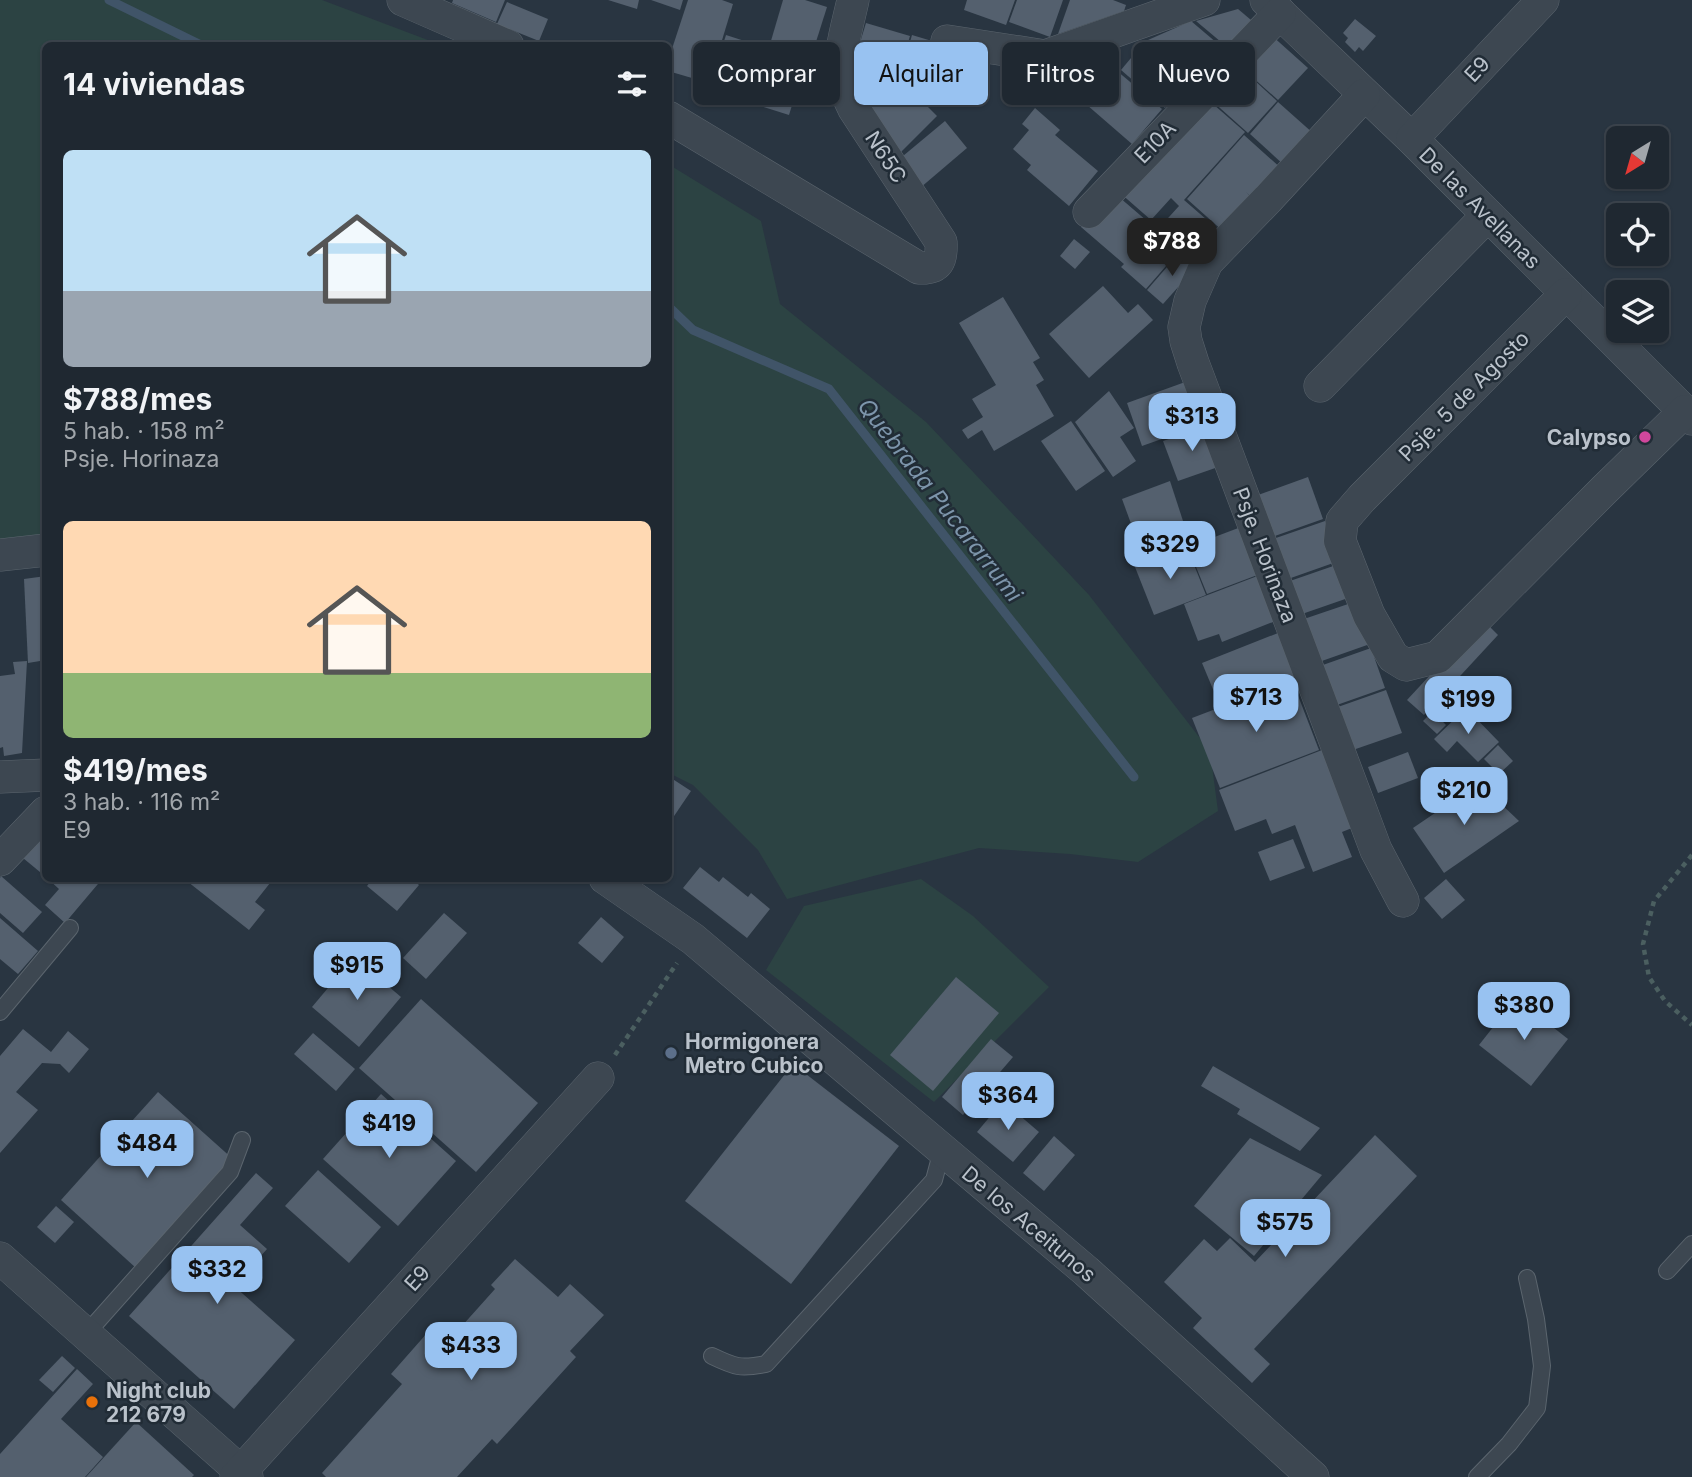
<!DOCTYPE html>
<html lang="es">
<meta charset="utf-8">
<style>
:root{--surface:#1f2831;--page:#273039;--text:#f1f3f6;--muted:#a1a6ab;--line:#3c444d;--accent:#98c2f1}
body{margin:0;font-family:Inter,sans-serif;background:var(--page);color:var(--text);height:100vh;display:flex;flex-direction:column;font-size:26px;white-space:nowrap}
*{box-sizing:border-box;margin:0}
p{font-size:23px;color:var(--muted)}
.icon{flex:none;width:38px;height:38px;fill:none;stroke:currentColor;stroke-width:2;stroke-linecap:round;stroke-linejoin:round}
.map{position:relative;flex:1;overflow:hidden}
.panel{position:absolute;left:42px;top:42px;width:630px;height:840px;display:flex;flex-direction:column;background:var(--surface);border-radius:10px;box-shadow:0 2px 5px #0004,0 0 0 2px var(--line)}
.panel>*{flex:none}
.hud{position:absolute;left:693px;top:42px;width:665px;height:63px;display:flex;gap:14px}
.needle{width:46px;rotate:217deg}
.tools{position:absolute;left:1606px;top:126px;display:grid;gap:14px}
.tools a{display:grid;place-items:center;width:63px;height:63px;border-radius:10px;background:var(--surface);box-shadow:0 2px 5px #0004,0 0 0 2px var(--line);font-size:35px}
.price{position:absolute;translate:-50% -60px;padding:0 16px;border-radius:14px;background:var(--accent);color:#111;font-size:23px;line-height:46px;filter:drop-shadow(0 2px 4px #0008)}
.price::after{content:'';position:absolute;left:50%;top:42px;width:21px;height:16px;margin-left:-10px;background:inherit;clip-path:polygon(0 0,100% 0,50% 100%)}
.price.on{background:#222;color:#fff}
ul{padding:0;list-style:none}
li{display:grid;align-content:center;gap:14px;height:371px;padding:0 21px}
li span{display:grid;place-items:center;height:217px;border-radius:10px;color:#555}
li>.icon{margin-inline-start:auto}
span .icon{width:126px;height:126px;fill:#fffc;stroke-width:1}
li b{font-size:30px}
h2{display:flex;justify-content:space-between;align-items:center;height:84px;padding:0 21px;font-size:30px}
.tag{padding:0 24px;border-radius:10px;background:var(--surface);box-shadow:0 2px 5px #0004,0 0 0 2px var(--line);font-size:24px;line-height:63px}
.tag.on{background:var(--accent);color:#111}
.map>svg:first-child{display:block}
</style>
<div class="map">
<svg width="1692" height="1477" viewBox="0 0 1692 1477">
<rect width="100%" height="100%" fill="#293541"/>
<g fill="#2c4343">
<path d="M0,0h322l119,45 -395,1 -1,511 -45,2z"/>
<path d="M668,164l93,57 19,83 146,118 163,173 121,156 8,60 -80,51 -68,-8 -91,-6 -192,51 -29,-49 -65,-65 -24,-12z"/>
<path d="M921,879l52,37 76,71 -115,115 -168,-132 38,-64z"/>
</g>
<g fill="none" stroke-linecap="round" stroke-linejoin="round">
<g stroke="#405468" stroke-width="9">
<path d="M109,0l94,46"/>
<path d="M668,306l25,24 136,59 305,388"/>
</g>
</g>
<g fill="#54606e">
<path d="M453,0h52l-9,22 -44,-19z"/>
<path d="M608,0h31l-2,9z"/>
<path d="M651,0h32l-3,10z"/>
<path d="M688,0h34l11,4 -24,79 -41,-12v-10z"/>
<path d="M783,0h22l22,7 -18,57 -41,-13z"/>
<path d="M967,0h48l-9,25 -42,-15z"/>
<path d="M1017,0h46l-13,37 -41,-15z"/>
<path d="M1070,0h43l13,5 -2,6 -66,23z"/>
<path d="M507,2l41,17 -9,22 -42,-17z"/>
<path d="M1238,9l13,11 -24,27 -31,-26z"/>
<path d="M1355,19l21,17 -13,15 -4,-4 -4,5 -10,-10 3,-4 -5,-5z"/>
<path d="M1191,21l33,28 -27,32 -49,-41z"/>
<path d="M866,23l44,13 -15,50 -44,-14z"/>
<path d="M1270,34l38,34 -30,32 -37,-33z"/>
<path d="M726,35l40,13 -17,56 -41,-13z"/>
<path d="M912,35l40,12 -16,52 -39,-12z"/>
<path d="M1146,40l45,39 -26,29 -44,-38z"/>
<path d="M767,52l38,12 -16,51 -38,-12z"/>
<path d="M1240,67l37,34 -29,32 -37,-33z"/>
<path d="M1012,69l22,2 -2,27 -23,-3z"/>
<path d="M1116,70l46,39 -30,35 -45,-39z"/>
<path d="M853,74l64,22 20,20 -39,39z"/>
<path d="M1205,97l40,35 -61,68 38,33 -26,29 -37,-34 20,-22 -8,-8 -20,22 -32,-28z"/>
<path d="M1278,102l36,32 -29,32 -35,-32z"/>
<path d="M1035,108l25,22 -5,5 43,36 -29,35 -42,-36 4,-5 -18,-16 16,-19 -7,-6z"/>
<path d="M945,121l22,27 -47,40 -23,-27z"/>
<path d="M1244,135l39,35 -28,31 -9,-9 8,9 -29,32 -38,-34z"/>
<path d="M1112,191l42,36 -1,1 26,23 -33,38 -25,-22 3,-3 -43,-37z"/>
<path d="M1074,239l16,13 -15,17 -15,-13z"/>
<path d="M1180,252l17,14 -34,38 -16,-14z"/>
<path d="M1103,286l25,27 10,-9 15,16 -64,58 -40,-44z"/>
<path d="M1003,297l37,61 -7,4 11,18 -8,5 18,31 -60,35 -12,-21 -14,9 -6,-9 21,-13 -11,-18 24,-14 -37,-62z"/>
<path d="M1188,381l16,43 -62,22 -15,-43z"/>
<path d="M1109,391l25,37 -14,9 16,24 -23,16 -38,-55z"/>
<path d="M1071,421l34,50 -29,20 -35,-50z"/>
<path d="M1207,426l14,40 -43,15 -15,-40z"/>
<path d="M1308,477l15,42 -51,18 -14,-42z"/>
<path d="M1170,481l14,43 -47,16 -15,-41z"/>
<path d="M1325,521l14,40 -51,18 -15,-40z"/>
<path d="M1241,527l19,47 -53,20 -19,-47z"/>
<path d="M1187,547l19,48 -52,20 -19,-48z"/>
<path d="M1339,564l12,33 -49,17 -12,-33z"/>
<path d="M1260,575l18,45 -56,22 -3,-8 -21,7 -14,-37z"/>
<path d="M46,576v84l-18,3 -4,-84z"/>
<path d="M1354,602l16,42 -51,18 -15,-43z"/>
<path d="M1482,619l16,16 -74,80 -17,-15z"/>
<path d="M1278,633l17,44 -75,29 -18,-43z"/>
<path d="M1371,648l14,40 -51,18 -14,-40z"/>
<path d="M27,661l-5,92 -18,3 -1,-9 -3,1v-72l15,-2 -2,-12z"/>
<path d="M1292,680l27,70 -99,38 -28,-70z"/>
<path d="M1386,690l16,43 -52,18 -15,-43z"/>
<path d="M1466,708l33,34 -21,20 -21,-21 -10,11 -13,-13z"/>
<path d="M1433,711l13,14 -9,9 -14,-13z"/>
<path d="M1498,745l15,16 -14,13 -15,-15z"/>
<path d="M1322,750l30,78 -10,4 10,25 -39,15 -18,-47 -23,9 -6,-15 -31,12 -16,-41z"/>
<path d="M1408,752l10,26 -40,15 -10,-26z"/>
<path d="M668,776l23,15 -23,34z"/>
<path d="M1479,783l40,38 -75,52 -31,-45z"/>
<path d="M46,832v45l-23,-19z"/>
<path d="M1293,839l12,29 -35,13 -12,-29z"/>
<path d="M700,867l19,15 4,-5 25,20 3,-4 19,16 -23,29 -64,-50z"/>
<path d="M1,876l41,36 -19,21 -23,-20v-35z"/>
<path d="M47,878h56l-38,45 -20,-18 14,-16z"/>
<path d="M183,878h91l-19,24 10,8 -16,20z"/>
<path d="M373,878h38l8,7 -22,26 -30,-25z"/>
<path d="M1446,879l19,21 -23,19 -18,-21z"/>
<path d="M444,913l23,20 -41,46 -23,-21z"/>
<path d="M601,917l23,20 -22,26 -24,-20z"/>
<path d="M0,918l38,33 -20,23 -18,-15z"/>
<path d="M354,957l47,40 -42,50 -47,-40z"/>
<path d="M956,977l43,36 -66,78 -43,-36z"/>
<path d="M1516,998l52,41 -37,47 -52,-41z"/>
<path d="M421,999l117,104 -62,69 -117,-104z"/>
<path d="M23,1029l28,23 17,-21 21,18 -20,24 -9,-9 -18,-1 -26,29 22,18 -38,43v-97z"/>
<path d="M313,1033l42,36 -19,22 -42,-37z"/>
<path d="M991,1039l22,18 -50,58 -21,-18z"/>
<path d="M793,1064l106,82 -108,138 -106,-83z"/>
<path d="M1213,1066l107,62 -20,23 -63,-37 3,-5 -39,-23z"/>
<path d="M158,1092l76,68 -98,108 -75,-68z"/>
<path d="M381,1094l75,67 -58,65 -75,-67z"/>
<path d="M1003,1101l36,31 -26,30 -36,-30z"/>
<path d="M1375,1135l42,41 -163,173 16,15 -18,19 -59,-55 9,-10 -38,-36 40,-43 13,12 13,-13 25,24z"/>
<path d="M1054,1136l21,19 -31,36 -21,-18z"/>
<path d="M1250,1138l72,37 -68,81 -60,-50z"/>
<path d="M318,1170l63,57 -32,36 -64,-57z"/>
<path d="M256,1173l17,15 -33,37 27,24 -33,37 61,54 -61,69 -105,-93z"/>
<path d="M56,1206l18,16 -19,21 -18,-16z"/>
<path d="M515,1259l43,38 12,-13 34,31 -34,36 6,6 -79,87 -5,-5 -35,38h-131l-4,-4 80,-89 -11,-10 37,-42 16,14 51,-57 -4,-4z"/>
<path d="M62,1356l13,12 -22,24 -14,-12z"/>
<path d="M77,1369l16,15 -32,35 42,38 -18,20h-85v-23z"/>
<path d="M136,1422l58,53 -2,2h-106z"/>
</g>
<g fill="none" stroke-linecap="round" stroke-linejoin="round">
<defs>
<g id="lane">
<path d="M0,1012l70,-84"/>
<path d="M1667,1271l25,-27"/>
<path d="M86,1334l144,-162 12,-32"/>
<path d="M712,1356c23,11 28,13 54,8l168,-184 8,-30"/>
<path d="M1477,1477l32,-33 28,-36 5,-42 -6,-47 -9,-41"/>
</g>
<g id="street">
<path d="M403,0l105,46"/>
<path d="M1266,0l146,139 280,280"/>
<path d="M947,41l98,15 159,-56"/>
<path d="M1364,95l-96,104 -61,63 -17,39 -6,26 2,14 7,22 183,487 27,51"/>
<path d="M668,117l251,151c20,1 23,-8 22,-26l-87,-133c-5,-10 -10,-20 -12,-31 -4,-25 6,-54 11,-78"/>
<path d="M1412,139l131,-139"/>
<path d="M1089,212l191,-199"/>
<path d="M1566,294l-204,204 -20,23 -2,20 29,74 24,42 13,8 32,-8 166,-167 81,-79"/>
<path d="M1320,386l168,-171"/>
<path d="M0,555l46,-5"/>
<path d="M0,777l46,-2"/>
<path d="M0,860l46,-48"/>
<path d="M605,878l88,61 393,332 227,206"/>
<path d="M0,1258l247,219"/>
<path d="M236,1477l362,-399"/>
</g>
</defs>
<use href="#lane" stroke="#5b656e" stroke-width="18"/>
<use href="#street" stroke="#5b656e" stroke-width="33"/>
<g stroke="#4b5f60" stroke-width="4.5" stroke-dasharray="5 5" stroke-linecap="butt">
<path d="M1692,855l-38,46 -11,43 6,33 16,24 27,24"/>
<path d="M615,1055l62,-92"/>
</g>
<use href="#lane" stroke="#3d4751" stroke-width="16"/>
<use href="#street" stroke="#3d4751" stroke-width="32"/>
</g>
<circle fill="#d1479c" stroke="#212c36" stroke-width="2.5" cx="1645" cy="437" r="7"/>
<circle fill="#5c6f8a" stroke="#212c36" stroke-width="2.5" cx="671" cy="1053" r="7"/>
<circle fill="#e8710a" stroke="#212c36" stroke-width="2.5" cx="92" cy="1402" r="7"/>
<g text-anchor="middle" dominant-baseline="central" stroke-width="5" stroke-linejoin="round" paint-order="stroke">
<g font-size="21" fill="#bac2cb" stroke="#212c36">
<text transform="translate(1477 69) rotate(-47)">E9</text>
<text transform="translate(1155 142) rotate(-46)">E10A</text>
<text transform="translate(886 157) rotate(57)">N65C</text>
<text transform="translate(1480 208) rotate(45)">De las Avellanas</text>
<text transform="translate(1464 396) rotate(-45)">Psje. 5 de Agosto</text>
<text transform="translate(1265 555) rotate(69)">Psje. Horinaza</text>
<text transform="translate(1029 1224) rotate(40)">De los Aceitunos</text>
<text transform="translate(417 1278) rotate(-48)">E9</text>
</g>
<g font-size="21" font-weight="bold" fill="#bac2cb" stroke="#212c36" text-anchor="start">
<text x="1631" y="437" text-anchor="end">Calypso</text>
<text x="685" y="1041">Hormigonera<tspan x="685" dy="24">Metro Cubico</tspan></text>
<text x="106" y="1390">Night club<tspan x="106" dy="24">212 679</tspan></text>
</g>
<g font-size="23" font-style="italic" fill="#7d95ab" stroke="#212c36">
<text transform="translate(940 500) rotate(52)">Quebrada Pucararrumi</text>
</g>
</g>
</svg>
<div class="tools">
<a><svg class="needle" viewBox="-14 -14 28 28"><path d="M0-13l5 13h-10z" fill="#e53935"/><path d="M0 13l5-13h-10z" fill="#a1a6ab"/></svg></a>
<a><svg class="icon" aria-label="locate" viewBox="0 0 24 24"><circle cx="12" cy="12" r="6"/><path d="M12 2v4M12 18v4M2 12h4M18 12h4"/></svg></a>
<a><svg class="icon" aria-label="layers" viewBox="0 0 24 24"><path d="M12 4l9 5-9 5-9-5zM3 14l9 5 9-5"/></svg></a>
</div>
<b class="price on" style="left:1172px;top:278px">$788</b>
<b class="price" style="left:1192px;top:453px">$313</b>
<b class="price" style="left:1170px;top:581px">$329</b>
<b class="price" style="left:1256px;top:734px">$713</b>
<b class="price" style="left:1468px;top:736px">$199</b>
<b class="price" style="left:1464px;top:827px">$210</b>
<b class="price" style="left:357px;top:1002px">$915</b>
<b class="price" style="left:1524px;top:1042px">$380</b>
<b class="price" style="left:1008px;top:1132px">$364</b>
<b class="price" style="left:389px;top:1160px">$419</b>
<b class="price" style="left:147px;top:1180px">$484</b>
<b class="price" style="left:1285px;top:1259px">$575</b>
<b class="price" style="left:217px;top:1306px">$332</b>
<b class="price" style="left:471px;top:1382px">$433</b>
<div class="hud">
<a class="tag">Comprar</a>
<a class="tag on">Alquilar</a>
<a class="tag">Filtros</a>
<a class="tag">Nuevo</a>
</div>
<section class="panel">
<h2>14 viviendas<svg class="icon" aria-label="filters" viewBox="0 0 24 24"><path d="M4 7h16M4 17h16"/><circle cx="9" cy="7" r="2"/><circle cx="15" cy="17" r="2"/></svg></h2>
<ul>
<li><span style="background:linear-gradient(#bfe0f5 65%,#9aa5b1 0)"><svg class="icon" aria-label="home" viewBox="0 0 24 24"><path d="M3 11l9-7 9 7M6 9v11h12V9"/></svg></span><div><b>$788/mes</b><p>5 hab. · 158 m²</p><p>Psje. Horinaza</p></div></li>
<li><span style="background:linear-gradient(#ffd9b3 70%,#8fb573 0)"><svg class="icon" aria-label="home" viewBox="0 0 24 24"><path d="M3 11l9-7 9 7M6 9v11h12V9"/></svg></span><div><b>$419/mes</b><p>3 hab. · 116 m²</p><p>E9</p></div></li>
</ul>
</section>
</div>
